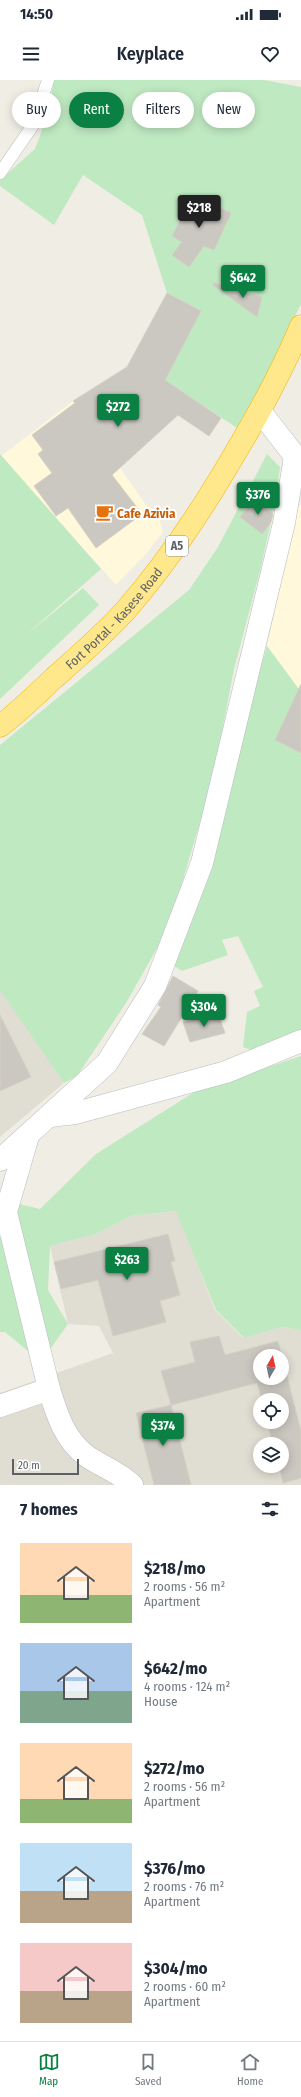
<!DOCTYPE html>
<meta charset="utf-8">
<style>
:root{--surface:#fff;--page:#f2f2f3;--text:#1f2937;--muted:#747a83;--line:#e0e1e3;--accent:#0b8043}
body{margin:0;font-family:"Fira Sans Condensed",sans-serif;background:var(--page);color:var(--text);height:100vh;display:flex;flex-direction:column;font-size:15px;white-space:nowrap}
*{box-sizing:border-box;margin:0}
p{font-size:13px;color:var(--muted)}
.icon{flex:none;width:22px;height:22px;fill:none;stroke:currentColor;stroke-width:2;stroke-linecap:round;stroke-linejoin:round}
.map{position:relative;height:1405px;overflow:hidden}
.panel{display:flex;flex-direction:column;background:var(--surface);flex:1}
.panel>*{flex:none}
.hud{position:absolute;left:12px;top:12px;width:277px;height:36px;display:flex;gap:8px}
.needle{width:26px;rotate:9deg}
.controls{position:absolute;left:253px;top:1269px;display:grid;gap:8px}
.controls a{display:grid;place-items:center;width:36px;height:36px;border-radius:50%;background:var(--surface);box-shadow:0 2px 10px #0003;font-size:20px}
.scale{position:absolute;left:12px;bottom:10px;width:67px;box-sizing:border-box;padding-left:4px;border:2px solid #5c6066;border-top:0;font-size:11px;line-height:14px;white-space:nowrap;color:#5c6066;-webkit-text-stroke:3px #fff;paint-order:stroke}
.price{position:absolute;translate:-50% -34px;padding:0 9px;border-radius:4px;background:var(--accent);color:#fff;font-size:13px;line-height:26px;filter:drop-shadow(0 1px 2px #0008)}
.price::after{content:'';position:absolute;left:50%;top:24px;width:12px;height:9px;margin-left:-6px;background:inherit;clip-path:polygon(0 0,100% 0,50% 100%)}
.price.active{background:#222;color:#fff}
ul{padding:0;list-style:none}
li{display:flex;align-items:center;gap:12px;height:100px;padding:0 20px}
li span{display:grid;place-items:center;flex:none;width:112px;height:80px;border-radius:0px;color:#555}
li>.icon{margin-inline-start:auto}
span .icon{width:48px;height:48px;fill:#fffc;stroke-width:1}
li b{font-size:17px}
h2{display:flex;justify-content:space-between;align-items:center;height:48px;padding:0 20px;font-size:17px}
.chip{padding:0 14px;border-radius:18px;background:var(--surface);box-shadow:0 2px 10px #0003;font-size:14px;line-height:36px}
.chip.active{background:var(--accent);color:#fff}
.status{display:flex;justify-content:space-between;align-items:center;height:28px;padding:0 20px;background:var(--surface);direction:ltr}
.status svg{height:11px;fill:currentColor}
header{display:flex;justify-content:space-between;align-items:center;height:52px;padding:0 20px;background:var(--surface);font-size:18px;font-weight:600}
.tabs{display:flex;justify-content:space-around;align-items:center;height:56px;border-top:1px solid var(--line);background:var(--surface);font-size:11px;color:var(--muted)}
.tabs a{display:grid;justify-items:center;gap:2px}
.tabs .active{color:var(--accent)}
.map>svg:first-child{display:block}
</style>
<div class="status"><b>14:50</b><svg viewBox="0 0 49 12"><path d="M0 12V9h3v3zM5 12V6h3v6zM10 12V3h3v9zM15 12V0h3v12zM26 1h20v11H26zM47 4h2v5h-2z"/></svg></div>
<header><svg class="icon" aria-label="menu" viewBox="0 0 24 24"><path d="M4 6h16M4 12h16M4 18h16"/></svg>Keyplace<svg class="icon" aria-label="heart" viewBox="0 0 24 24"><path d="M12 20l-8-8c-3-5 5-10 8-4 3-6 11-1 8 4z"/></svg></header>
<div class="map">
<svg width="301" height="1405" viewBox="0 0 301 1405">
<rect width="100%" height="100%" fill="#f0eee4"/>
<g fill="#fff8da">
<path d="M73,321l76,108 11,12 3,11 -16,21 -31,32 -115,-129z"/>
<path d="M299,425h2v187l-34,-46z"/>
</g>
<g fill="#e0ddd3" fill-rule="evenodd">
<path d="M0,908l64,95 -64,54z"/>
<path d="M177,1131l38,99 28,28 39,-11 19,3v155h-301v-92l113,-40 -14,-27 -31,-2 -18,-78 46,-12 35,-18zM260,1276h22v22h-22zM260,1320h22v22h-22zM260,1364h22v22h-22z"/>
</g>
<g fill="#bfe9c1">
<path d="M53,0h211l37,7v217l-61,126 -73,-49 -36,-16 36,-72 -25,-78 -59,-40 -29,50 -54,-39v-6l35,-31 16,-43z"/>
<path d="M0,374l101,115 -76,67 58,-48 16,17 -99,94z"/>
<path d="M267,374l13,13 -4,32 -16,72 -26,98 -21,109 -44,149 -43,76 -49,73 -13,7 -64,-93v-245l189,-155 29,-43z"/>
<path d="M267,566l34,46v340l-50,18 -8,-3 4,-35 13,-6 -6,-15 9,-4 -25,-51 -16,4 6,15 -46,16 -9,-6z"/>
<path d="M301,976v274l-19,-3 -38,11 -28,-28 -40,-99 -45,5 -35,18 -46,12 -2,44 20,34 -27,38 -36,-30h-5v-124l11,-6 29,7 56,-55 100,-63z"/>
</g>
<g fill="#cbc8c1" stroke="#d5d0c2" fill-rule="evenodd">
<path d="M193,115l38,18 -17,37 -10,-4 -15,21 -17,-12 10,-13 -10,-6z"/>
<path d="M214,203l48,14 -5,20 -44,-32z"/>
<path d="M167,213l34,18 -36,69 56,38 -12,18 -31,-21 -66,60 30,39 -46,34 -28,-40 -12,8 -22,-30 18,-13 -14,-19 5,-4 -11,-15 43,-32 -2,-2 54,-34z"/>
<path d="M255,419l18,15 -2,8 -9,12 -22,-17z"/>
<path d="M301,604v69l-26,-13z"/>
<path d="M173,896l25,15 -34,55 -22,-12 19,-27 -3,-2z"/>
<path d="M218,933l7,20 -35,9 -7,-20z"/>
<path d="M0,935l31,62 -31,14z"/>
<path d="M168,1154l7,27 -4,1 9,33 -20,6 6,21 -53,14 -15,-56 -37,9 -7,-27z"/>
<path d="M219,1256l6,19 53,-14 23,90v47l-18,5 -4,-17h3v-22h-9l-6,-22h15v-22h-20l-5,-17 -86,22 -10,-34 34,-9 -5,-20zM260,1276h22v22h-22z"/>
<path d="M171,1325l20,80h-37l-18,-72z"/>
</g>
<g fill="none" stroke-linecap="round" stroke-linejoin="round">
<defs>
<path id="lane" d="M0,93l33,-48 15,-45"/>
<g id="street">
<path d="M50,1036l26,-3 150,-41 75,-31"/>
<path d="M28,1056l-22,76 43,177"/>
<path d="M0,1080l107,-97 48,-77 47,-123 82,-340 11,-66"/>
<path d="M0,1326l49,-17c8,26 16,52 39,68 15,10 31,15 44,28"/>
</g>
<path id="secondary" d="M260,331l41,53"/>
<g id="highway">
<path id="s1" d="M0,646c19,-14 37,-32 54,-48 24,-21 49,-43 71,-67 43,-49 79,-104 112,-161 24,-40 46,-81 64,-124"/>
</g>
</defs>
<use href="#lane" stroke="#b9bcc1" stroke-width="13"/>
<use href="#street" stroke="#b9bcc1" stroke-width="23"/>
<use href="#secondary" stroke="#babdc3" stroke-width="23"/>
<use href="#highway" stroke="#f4b400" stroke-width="23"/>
<use href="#lane" stroke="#fff" stroke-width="12"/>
<use href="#street" stroke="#fff" stroke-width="22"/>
<use href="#secondary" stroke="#fff" stroke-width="22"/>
<use href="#highway" stroke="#ffe88c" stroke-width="22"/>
</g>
<defs>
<symbol id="cafe-bare" viewBox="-9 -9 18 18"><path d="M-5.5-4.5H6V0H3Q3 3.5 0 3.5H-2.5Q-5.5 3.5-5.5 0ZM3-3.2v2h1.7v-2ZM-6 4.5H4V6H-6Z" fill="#e8710a" stroke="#fff" stroke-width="2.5" paint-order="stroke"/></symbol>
</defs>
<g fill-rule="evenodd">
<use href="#cafe-bare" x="92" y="420" width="25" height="25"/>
</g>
<g text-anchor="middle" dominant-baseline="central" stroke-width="4" stroke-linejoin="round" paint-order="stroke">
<rect fill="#fff" stroke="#8d9094" stroke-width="1" x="166" y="456" width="22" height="20" rx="3"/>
<g font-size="12" font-weight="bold" fill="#5c6066">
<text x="177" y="466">A5</text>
</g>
<g font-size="13" font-weight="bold" fill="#c56008" stroke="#fff" text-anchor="start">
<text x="117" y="433">Cafe Azivia</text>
</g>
<g font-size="13" fill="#5c6066" stroke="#fff">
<text stroke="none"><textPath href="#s1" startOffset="157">Fort Portal - Kasese Road</textPath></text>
</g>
</g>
</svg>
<div class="controls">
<a><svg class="needle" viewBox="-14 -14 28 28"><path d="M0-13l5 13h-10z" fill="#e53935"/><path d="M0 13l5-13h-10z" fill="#747a83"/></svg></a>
<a><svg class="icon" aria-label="locate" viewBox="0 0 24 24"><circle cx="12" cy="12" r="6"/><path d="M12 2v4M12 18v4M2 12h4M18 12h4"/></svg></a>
<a><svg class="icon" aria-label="layers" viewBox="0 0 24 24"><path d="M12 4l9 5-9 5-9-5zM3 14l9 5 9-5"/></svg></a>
</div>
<div class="scale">20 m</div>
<b class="price active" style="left:199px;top:149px">$218</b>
<b class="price" style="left:243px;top:219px">$642</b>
<b class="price" style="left:118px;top:348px">$272</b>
<b class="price" style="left:258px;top:436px">$376</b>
<b class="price" style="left:204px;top:948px">$304</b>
<b class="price" style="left:127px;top:1201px">$263</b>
<b class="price" style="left:163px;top:1367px">$374</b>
<div class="hud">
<a class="chip">Buy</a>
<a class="chip active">Rent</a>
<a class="chip">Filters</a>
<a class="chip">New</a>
</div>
</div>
<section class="panel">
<h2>7 homes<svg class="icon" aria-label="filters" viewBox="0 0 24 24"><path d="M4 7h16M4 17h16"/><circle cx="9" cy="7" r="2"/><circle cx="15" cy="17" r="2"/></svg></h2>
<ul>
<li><span style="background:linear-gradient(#ffd9b3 65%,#8fb573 0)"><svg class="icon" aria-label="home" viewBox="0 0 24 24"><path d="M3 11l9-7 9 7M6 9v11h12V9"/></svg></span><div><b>$218/mo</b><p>2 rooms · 56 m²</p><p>Apartment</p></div></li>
<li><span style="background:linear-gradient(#a9c7e8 60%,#7fa58c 0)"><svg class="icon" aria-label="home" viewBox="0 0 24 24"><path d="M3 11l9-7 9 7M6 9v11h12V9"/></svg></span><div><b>$642/mo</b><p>4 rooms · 124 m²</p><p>House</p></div></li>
<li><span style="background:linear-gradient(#ffd9b3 70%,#8fb573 0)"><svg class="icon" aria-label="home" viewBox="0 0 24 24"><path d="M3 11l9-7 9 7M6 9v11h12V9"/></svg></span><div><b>$272/mo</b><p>2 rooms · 56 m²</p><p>Apartment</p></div></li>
<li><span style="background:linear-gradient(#bfe0f5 60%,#b9a48a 0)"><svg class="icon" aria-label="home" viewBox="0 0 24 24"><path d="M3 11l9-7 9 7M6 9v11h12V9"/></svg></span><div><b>$376/mo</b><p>2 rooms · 76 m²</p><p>Apartment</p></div></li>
<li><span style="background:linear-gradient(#f6c9c9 60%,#b9a48a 0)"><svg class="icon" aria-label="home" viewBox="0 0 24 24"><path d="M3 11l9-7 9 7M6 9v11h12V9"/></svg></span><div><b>$304/mo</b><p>2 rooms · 60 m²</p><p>Apartment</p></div></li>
</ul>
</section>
<nav class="tabs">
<a class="active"><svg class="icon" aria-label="map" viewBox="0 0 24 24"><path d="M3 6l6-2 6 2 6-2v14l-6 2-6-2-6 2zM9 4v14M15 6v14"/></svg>Map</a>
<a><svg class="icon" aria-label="saved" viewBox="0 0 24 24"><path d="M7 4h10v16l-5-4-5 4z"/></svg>Saved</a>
<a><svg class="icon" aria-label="home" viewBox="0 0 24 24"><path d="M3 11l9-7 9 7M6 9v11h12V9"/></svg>Home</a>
</nav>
